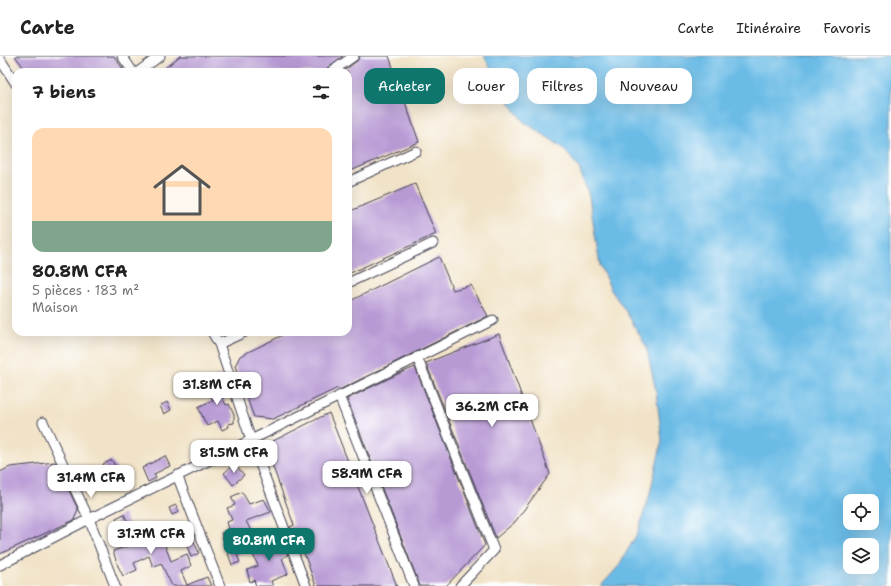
<!DOCTYPE html>
<html lang="fr">
<meta charset="utf-8">
<style>
:root{--surface:#fff;--page:#f2f2f2;--text:#222;--muted:#767676;--line:#e0e0e0;--accent:#0f766e}
body{margin:0;font-family:"Shantell Sans",sans-serif;background:var(--page);color:var(--text);height:100vh;display:flex;flex-direction:column;font-size:15px;white-space:nowrap}
*{box-sizing:border-box;margin:0}
p{font-size:13px;color:var(--muted)}
.icon{flex:none;width:22px;height:22px;fill:none;stroke:currentColor;stroke-width:2;stroke-linecap:round;stroke-linejoin:round}
.map{position:relative;flex:1;overflow:hidden}
.sheet{position:absolute;left:12px;top:12px;width:340px;height:268px;display:flex;flex-direction:column;background:var(--surface);border-radius:12px;box-shadow:0 4px 16px #0002}
.sheet>*{flex:none}
.banner{position:absolute;left:364px;top:12px;width:380px;height:36px;display:flex;gap:8px}
.buttons{position:absolute;left:843px;top:438px;display:grid;gap:8px}
.buttons a{display:grid;place-items:center;width:36px;height:36px;border-radius:8px;background:var(--surface);box-shadow:0 4px 16px #0002;font-size:20px}
.price{position:absolute;translate:-50% -34px;padding:0 9px;border-radius:8px;background:#fff;color:#222;font-size:13px;line-height:26px;filter:drop-shadow(0 1px 2px #0008)}
.price::after{content:'';position:absolute;left:50%;top:24px;width:12px;height:9px;margin-left:-6px;background:inherit;clip-path:polygon(0 0,100% 0,50% 100%)}
.price.on{background:var(--accent);color:#fff}
ul{padding:0;list-style:none}
li{display:grid;align-content:center;gap:8px;height:212px;padding:0 20px}
li+li{border-top:1px solid var(--line)}
li span{display:grid;place-items:center;height:124px;border-radius:12px;color:#555}
li>.icon{margin-inline-start:auto}
span .icon{width:72px;height:72px;fill:#fffc;stroke-width:1}
li b{font-size:17px}
h2{display:flex;justify-content:space-between;align-items:center;height:48px;padding:0 20px;font-size:17px}
.tag{padding:0 14px;border-radius:12px;background:var(--surface);box-shadow:0 4px 16px #0002;font-size:14px;line-height:36px}
.tag.on{background:var(--accent);color:#fff}
header{display:flex;align-items:center;gap:24px;box-sizing:border-box;height:56px;padding:0 20px;background:var(--surface);border-bottom:1px solid var(--line)}
header strong{font-size:19px}
nav{display:flex;gap:22px;margin-inline-start:auto;font-size:14px}
.map>svg:first-child{display:block}
</style>
<header>
<strong>Carte</strong>
<nav><a>Carte</a><a>Itinéraire</a><a>Favoris</a></nav>
</header>
<div class="map">
<svg width="891" height="530" viewBox="0 0 891 530">
<rect width="100%" height="100%" fill="#fff"/>
<filter id="ink" filterUnits="userSpaceOnUse"><feTurbulence type="fractalNoise" baseFrequency=".025" numOctaves="2"/><feDisplacementMap in="SourceGraphic" scale="8" xChannelSelector="R" yChannelSelector="G"/><feConvolveMatrix kernelMatrix="1 2 1 2 8 2 1 2 1" color-interpolation-filters="sRGB"/></filter>
<filter id="wash" filterUnits="userSpaceOnUse"><feTurbulence type="fractalNoise" baseFrequency=".012" numOctaves="4" result="noise"/><feDisplacementMap in="SourceGraphic" scale="16" xChannelSelector="R" yChannelSelector="G"/><feGaussianBlur stdDeviation="0.9" result="paint"/><feColorMatrix in="noise" values="0 0 0 0 0 0 0 0 0 0 0 0 0 0 0 0 0 1.4 0 .05"/><feComposite in="paint" operator="in"/></filter>
<g filter="url(#wash)">
<rect width="100%" height="100%" fill="#f1e3c7"/>
<path fill="#6bbbe6" stroke="#466e90" fill-rule="evenodd" d="M484,0h407v530h-290l17,-19 20,-35 12,-39 12,-52 -6,-50 -10,-45 -19,-33 -16,-23 -11,-24 -11,-70 -10,-28 -17,-21 -39,-26 -14,-19zM850,445h22v22h-22zM850,489h22v22h-22z"/>
<g id="blocks">
<g fill="#b799d4">
<path d="M15,0h99l11,16h-98z"/>
<path d="M180,0h163l-15,11 -3,5h-165z"/>
<path d="M360,0h29l30,86 -71,30v-100h-6l15,-11z"/>
<path d="M415,128l21,50 -88,40v-62z"/>
<path d="M439,201l14,33 18,-5 17,31 -149,74 -1,-2 -65,31 -19,-2 -19,-51 5,-10 49,-24h59v-30z"/>
<path d="M499,278l51,140 -35,48 -19,16 -70,-175z"/>
<path d="M415,311l70,178 -39,41h-26l-73,-187 51,-25z"/>
<path d="M219,319l4,8 -6,3 9,19 3,-1 5,11v8l-6,1 1,3 -7,3 -4,-9 -11,5 -9,-19 15,-7 -8,-18z"/>
<path d="M167,346l4,8 -7,4 -4,-8z"/>
<path d="M329,357l68,173h-81l-18,-49 -3,2 -5,-12 4,-2 -29,-80z"/>
<path d="M165,400l5,10 -16,8 2,4 -8,4 -6,-14z"/>
<path d="M112,404l5,10 -10,5 -4,-11z"/>
<path d="M55,406l23,47 -4,11 -74,34v-82l10,-5z"/>
<path d="M234,408l10,11 -11,10 -9,-12z"/>
<path d="M242,436l7,12 15,-5 7,13 -25,9 5,10 -7,4 6,15 -13,5 3,7 -8,3 -11,-32 8,-4 -2,-7 5,-2 -5,-12 8,-3 -4,-8z"/>
<path d="M176,449l3,7 -7,3 -3,-7z"/>
<path d="M124,458l8,17 12,-5 5,12 11,-5 11,28 16,-7 4,12 -10,5 6,14 20,-8 4,9h-39l-11,-23 -8,4 -4,-11 -15,7 3,7 -14,6 -5,-10 -5,-15 15,-5 -12,-28z"/>
<path d="M279,476l9,23 -6,3 6,16 -17,7 2,5h-17l-2,-6 -4,2 -3,-12 11,-4 -7,-16 23,-10 -2,-5z"/>
<path d="M192,481l7,16 -8,4 -6,-17z"/>
</g>
</g>
</g>
<g filter="url(#ink)">
<use href="#blocks" fill-opacity="0" stroke="#413f50" stroke-width="1"/>
<g fill="none" stroke-linecap="round" stroke-linejoin="round">
<defs>
<g id="street">
<path d="M122,0l11,16"/>
<path d="M0,3l16,25"/>
<path d="M138,16l22,-16"/>
<path d="M331,16l23,-16"/>
<path d="M348,126l68,-31"/>
<path d="M348,227l85,-40"/>
<path d="M212,276l7,12 32,96 55,146"/>
<path d="M219,288l26,-12"/>
<path d="M417,301l77,193 -34,36"/>
<path d="M339,340l75,190"/>
<path d="M43,366l46,97 26,67"/>
<path d="M177,419l43,111"/>
<path d="M0,509l89,-46 162,-79 242,-120"/>
</g>
</defs>
<use href="#street" stroke="#413f50" stroke-width="11"/>
<use href="#street" stroke="#fff" stroke-width="9"/>
</g>
</g>
</svg>
<div class="buttons">
<a><svg class="icon" aria-label="locate" viewBox="0 0 24 24"><circle cx="12" cy="12" r="6"/><path d="M12 2v4M12 18v4M2 12h4M18 12h4"/></svg></a>
<a><svg class="icon" aria-label="layers" viewBox="0 0 24 24"><path d="M12 4l9 5-9 5-9-5zM3 14l9 5 9-5"/></svg></a>
</div>
<b class="price" style="left:217px;top:350px">31.8M CFA</b>
<b class="price" style="left:492px;top:372px">36.2M CFA</b>
<b class="price" style="left:234px;top:418px">81.5M CFA</b>
<b class="price" style="left:367px;top:439px">58.9M CFA</b>
<b class="price" style="left:91px;top:443px">31.4M CFA</b>
<b class="price" style="left:151px;top:499px">31.7M CFA</b>
<b class="price on" style="left:269px;top:506px">80.8M CFA</b>
<div class="banner">
<a class="tag on">Acheter</a>
<a class="tag">Louer</a>
<a class="tag">Filtres</a>
<a class="tag">Nouveau</a>
</div>
<section class="sheet">
<h2>7 biens<svg class="icon" aria-label="filters" viewBox="0 0 24 24"><path d="M4 7h16M4 17h16"/><circle cx="9" cy="7" r="2"/><circle cx="15" cy="17" r="2"/></svg></h2>
<ul>
<li><span style="background:linear-gradient(#ffd9b3 75%,#7fa58c 0)"><svg class="icon" aria-label="home" viewBox="0 0 24 24"><path d="M3 11l9-7 9 7M6 9v11h12V9"/></svg></span><div><b>80.8M CFA</b><p>5 pièces · 183 m²</p><p>Maison</p></div></li>
</ul>
</section>
</div>
